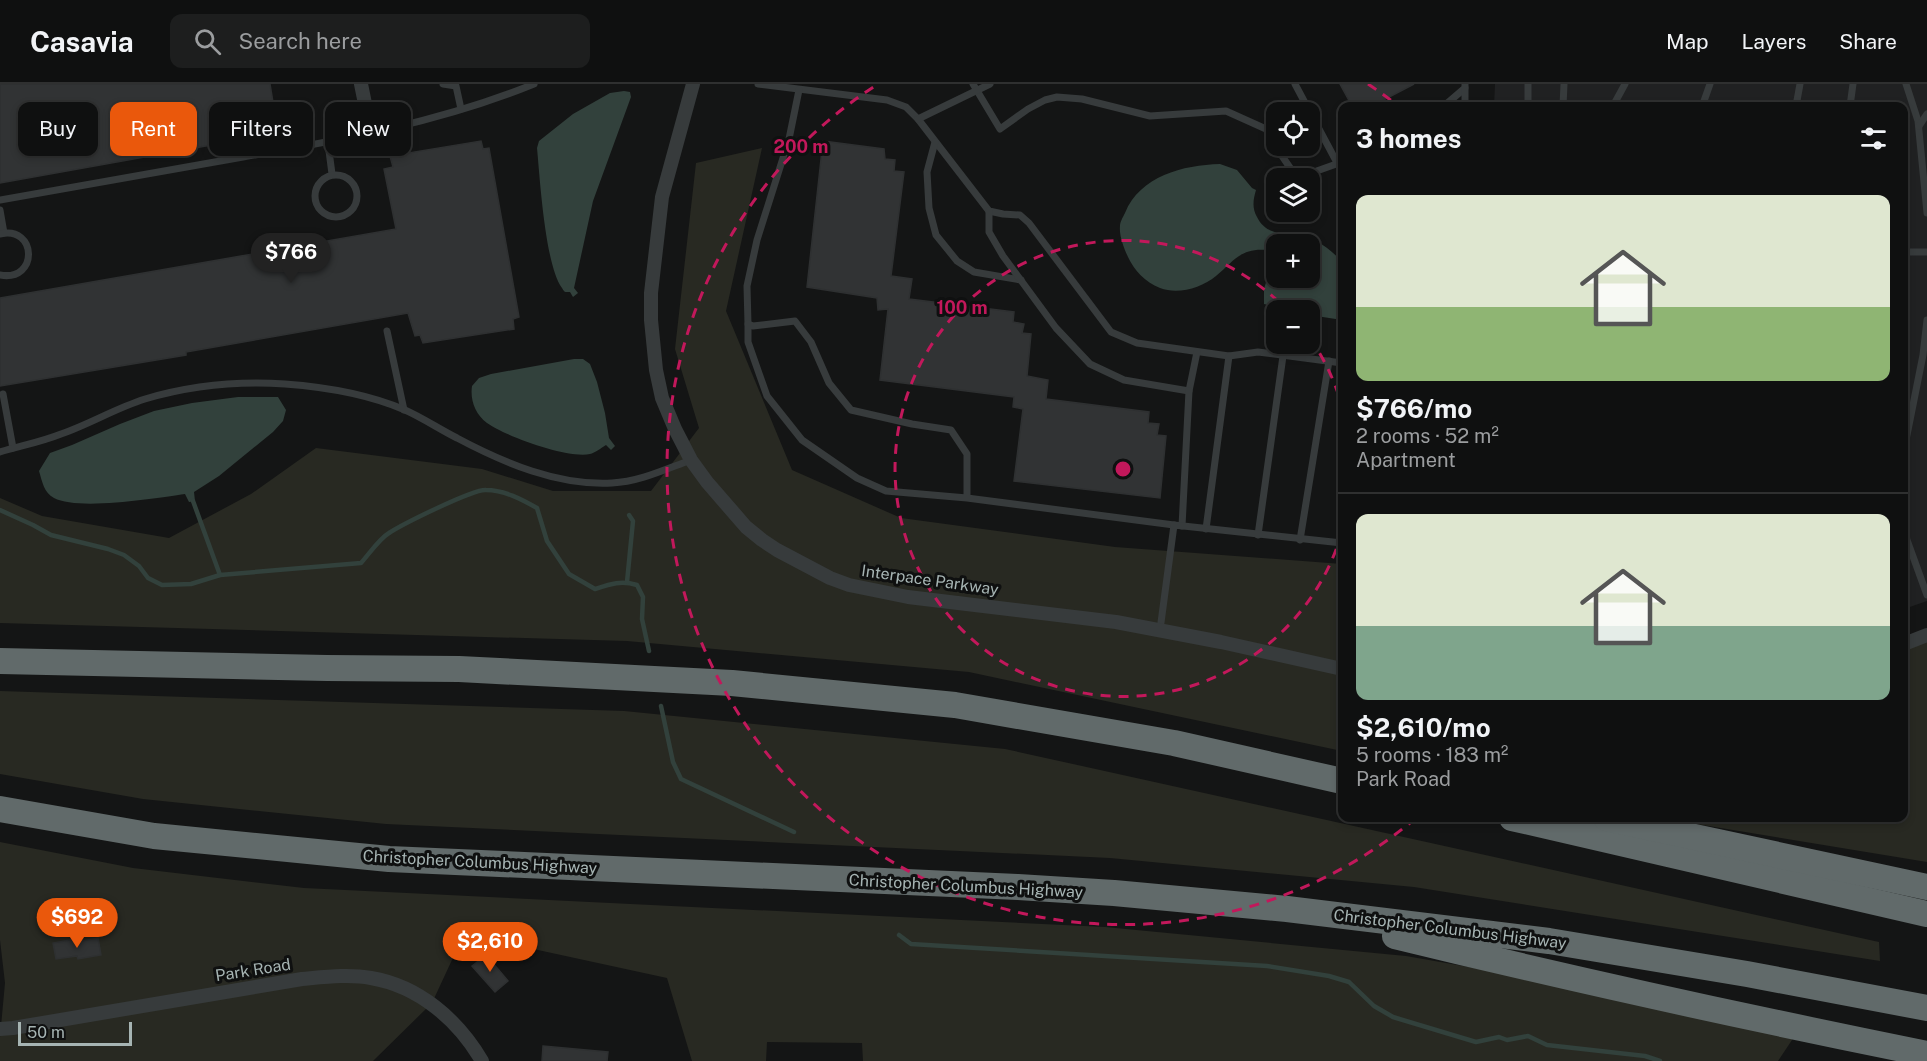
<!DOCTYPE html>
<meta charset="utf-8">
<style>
:root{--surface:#0f1010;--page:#1d1e1e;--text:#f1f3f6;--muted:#9b9d9f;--line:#2f3030;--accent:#ea580c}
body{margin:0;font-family:"Public Sans",sans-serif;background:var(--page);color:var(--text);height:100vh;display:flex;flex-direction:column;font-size:22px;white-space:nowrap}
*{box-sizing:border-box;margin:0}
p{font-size:20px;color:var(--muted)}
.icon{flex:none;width:33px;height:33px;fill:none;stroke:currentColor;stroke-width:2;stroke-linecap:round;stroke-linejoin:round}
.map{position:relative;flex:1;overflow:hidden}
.details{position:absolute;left:1338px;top:18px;width:570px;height:720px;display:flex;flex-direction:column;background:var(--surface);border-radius:12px;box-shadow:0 3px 9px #0003,0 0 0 2px var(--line)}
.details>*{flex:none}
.hud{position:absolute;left:18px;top:18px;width:570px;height:54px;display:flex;gap:12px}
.buttons{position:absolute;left:1266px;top:18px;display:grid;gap:12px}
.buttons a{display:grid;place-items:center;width:54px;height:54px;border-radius:12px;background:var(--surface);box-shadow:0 3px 9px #0003,0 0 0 2px var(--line);font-size:30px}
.scale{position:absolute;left:18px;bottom:15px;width:114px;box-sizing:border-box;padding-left:6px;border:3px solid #a6b4b3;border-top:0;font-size:16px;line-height:21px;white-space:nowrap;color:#a6b4b3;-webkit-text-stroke:4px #0f1010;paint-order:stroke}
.price{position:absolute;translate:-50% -51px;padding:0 14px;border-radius:21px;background:var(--accent);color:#fff;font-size:20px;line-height:39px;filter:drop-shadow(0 2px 3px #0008)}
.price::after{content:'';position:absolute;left:50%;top:36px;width:18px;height:14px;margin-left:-9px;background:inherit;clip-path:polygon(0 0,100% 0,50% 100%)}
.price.current{background:#222;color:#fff}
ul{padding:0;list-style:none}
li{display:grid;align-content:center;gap:12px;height:318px;padding:0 18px}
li+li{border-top:2px solid var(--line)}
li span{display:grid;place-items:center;height:186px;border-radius:12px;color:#555}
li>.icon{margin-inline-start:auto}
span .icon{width:108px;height:108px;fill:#fffc;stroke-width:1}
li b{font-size:26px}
h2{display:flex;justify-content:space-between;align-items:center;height:72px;padding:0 18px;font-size:26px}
.tag{padding:0 21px;border-radius:12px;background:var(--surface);box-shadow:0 3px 9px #0003,0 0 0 2px var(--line);font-size:21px;line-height:54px}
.tag.current{background:var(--accent);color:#fff}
header{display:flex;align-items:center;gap:36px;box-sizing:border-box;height:84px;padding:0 30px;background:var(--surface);border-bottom:2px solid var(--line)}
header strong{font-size:28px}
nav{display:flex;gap:33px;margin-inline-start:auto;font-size:21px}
.search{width:420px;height:54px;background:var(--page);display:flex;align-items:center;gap:15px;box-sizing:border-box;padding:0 21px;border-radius:12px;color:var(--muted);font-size:22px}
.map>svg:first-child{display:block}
</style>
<header>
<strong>Casavia</strong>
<div class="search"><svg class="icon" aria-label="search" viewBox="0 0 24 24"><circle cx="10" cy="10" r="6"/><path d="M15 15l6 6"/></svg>Search here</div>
<nav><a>Map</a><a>Layers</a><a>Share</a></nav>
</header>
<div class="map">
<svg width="1927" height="977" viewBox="0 0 1927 977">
<rect width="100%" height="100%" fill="#141515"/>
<path fill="#202122" d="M1495,0h432v517l-23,8v-503h-410z"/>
<g fill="#282922">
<path d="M762,64l-36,163 66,159 109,48 214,29 227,17v187l-373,-79 -342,-31 -627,-18v-125l42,18 127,22 82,-44 65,-46 166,21 71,22h98l48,-63 -24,-79 21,-186z"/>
<path d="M1904,536l6,23 17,-5v224l-267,-44h244z"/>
<path d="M0,607l624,20 381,38 874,193 1,19 -466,-74 -304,-29 -724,-34 -243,-25 -143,-25z"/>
<path d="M0,758l133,26 171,20 801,39 301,29 396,69 -24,36h-915l-1,-18 -95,-1 -1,19h-74l-25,-83 -203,-44 -32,69 -59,58h-373v-24l5,-54 -5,-43z"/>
</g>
<g fill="#32413c" fill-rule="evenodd">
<path d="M624,7l6,1 1,5 -38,104 -19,87 4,5 -5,4 -3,-5c-5,0 -5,1 -8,-4 -17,-23 -22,-109 -25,-140l2,-7 34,-27 37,-21z"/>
<path d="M1220,80l17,6 15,18 4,2c-3,10 -4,18 1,27 11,23 39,15 59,24 10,5 18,13 26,20v59l-32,-5v-5h-21l-25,-6v-15l9,-30 -7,-9c-26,-2 -33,12 -50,26 -15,12 -38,19 -56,12 -15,-6 -26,-18 -32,-31 -4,-9 -9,-21 -8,-31 0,-4 3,-9 5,-13 15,-37 58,-48 95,-49zM1310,160v34h-34v-34z"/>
<path d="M574,275h9l7,5 7,18 8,31 4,25 6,8 -4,4 -5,-5c-5,3 -11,8 -16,9 -22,5 -85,-18 -103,-31 -12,-9 -17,-23 -15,-37l7,-8 12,-4z"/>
<path d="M238,313h40l8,13 -3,11 -10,11 -54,44 -25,16 1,9 -6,1 -4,-8c-28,4 -107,17 -131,4 -10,-5 -12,-17 -15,-27l11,-18 22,-8 48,-21 34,-13 38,-8z"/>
</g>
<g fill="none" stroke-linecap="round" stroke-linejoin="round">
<g stroke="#32413c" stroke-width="4.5">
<path d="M193,417l27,74"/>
<path d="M0,426l33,15 18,10 57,14 16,6 15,11 9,12 14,7 29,-1 29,-9 141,-12c9,-10 18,-24 28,-30 14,-9 84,-44 97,-43 18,0 35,9 51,18l10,33 22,33 26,15c15,-5 26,-9 42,-4l6,12 -1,22 7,32"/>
<path d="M627,498l6,-61 -4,-6"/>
<path d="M661,622l12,56 8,17 113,53"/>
<path d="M899,851l12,9 356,22 62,10 20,6 25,24 19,11 83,25 23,-5 8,3 21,-4 19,9 98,11 15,5"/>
</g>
</g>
<g fill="#313334" stroke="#2e3031" stroke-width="1.5">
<path d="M0,0h270l8,49 -278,50z"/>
<path d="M1340,0h74l-42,22h-20z"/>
<path d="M481,57l2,8 6,-1 30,169 -6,2 1,10 -91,14 -3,-8 -5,1 -7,-23 -222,39v3l-186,31v-88l396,-69 -12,-60 9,-2 -3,-11z"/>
<path d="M823,57l61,8 1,10 10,1 -1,11 10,1 -13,104 21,3 -3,20 105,13 -1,10 11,2 -2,9 9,1 -4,42 21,4 -2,19 103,13 -1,11 11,1 -2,11 9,1 -6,62 -146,-17 9,-72 -10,-2 1,-10 -134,-17 8,-71 -10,1 -1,-12 -70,-11z"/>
<path d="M98,854l3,17 -23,4 -1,-3 -21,3 -3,-16 22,-4v3z"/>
<path d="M486,871l22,26 -13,11 -23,-26z"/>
<path d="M543,962l65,6 -1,9h-65z"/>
</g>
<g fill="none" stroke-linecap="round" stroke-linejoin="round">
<g stroke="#373b3c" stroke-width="7">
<path d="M443,0l13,2 5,23"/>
<path d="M758,0l129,16 19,7 12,12 71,92 14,3 17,1 9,8 82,109 26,11 92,13"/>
<path d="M973,0l27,45 28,-20 17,-9 12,-3 25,2 68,17 76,-5 40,18 14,24 17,25 45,-16"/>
<path d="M1295,0l47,88"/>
<path d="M1906,0l12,37 9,92"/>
<path d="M1444,22l21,-18v-4"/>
<path d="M1465,22v-18"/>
<path d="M1528,22v-22"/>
<path d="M1563,22l1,-22"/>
<path d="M1613,22l12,-22"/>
<path d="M1705,22l-1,-5 6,-17"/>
<path d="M1796,22l4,-22"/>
<path d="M1850,22l3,-22"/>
<path d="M918,35l72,-35"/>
<path d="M1919,42l8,-12"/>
<path d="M935,58l-8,30 2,36 7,27 21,26 17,11 47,8"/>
<path d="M328,59l4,31"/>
<circle cx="336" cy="112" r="21"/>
<path d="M0,116c81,-15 162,-29 243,-43 99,-17 198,-35 291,-73"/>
<path d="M0,126l4,23"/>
<path d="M989,127v21l14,24 53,72 34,36 34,16 65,11 8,-39"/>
<path d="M0,150c37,-9 39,48 0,41"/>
<path d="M1904,168h23"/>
<path d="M748,240l-1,-38 10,-46 32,-101 10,-49"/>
<path d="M387,247l17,79"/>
<path d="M3,310l10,54"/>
<path d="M1904,366l19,-95 4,-35"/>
<path d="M0,368c20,-6 41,-10 61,-18 29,-10 55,-26 84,-35 44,-13 94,-18 140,-15 40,3 83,10 120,26 18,8 34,19 52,28 47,25 101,48 155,45 27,-1 54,-14 79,-23"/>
<path d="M967,414l-81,-7 -29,-13 -55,-38 -35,-44 -19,-54v-18l5,2 42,-5 16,21 18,41 22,27 61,14 39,6 16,24v44l207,27"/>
<path d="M1904,439l3,17 20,55"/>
<path d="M1182,442l7,-135"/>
<path d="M1206,445l23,-173 29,-4 84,11"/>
<path d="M1258,451l25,-179"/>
<path d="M1300,456l29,-179"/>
<path d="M1160,546l14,-105 168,18"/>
</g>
<g stroke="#373b3c" stroke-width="14">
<path d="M361,0l10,49"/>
<path d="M693,0l-31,113 -11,96v27l5,50 6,28 13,31 16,31 16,22 39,45 16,13 15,10 53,28 19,7 59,12 208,25 105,20 121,27"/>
<path d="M1904,560l23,-9"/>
<path d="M0,945l13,-1 289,-49c23,-2 47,-5 69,-1 48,8 87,42 111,83"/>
</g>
<g stroke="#616a6a" stroke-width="26">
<path d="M0,577l327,7 132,1 273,14 223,22 219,38 168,38"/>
<path d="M0,725l154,27 235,23 629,28 96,6 173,16 262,32 198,33 180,34"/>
<path d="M1512,734l415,96"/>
<path d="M1606,734l321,69"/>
<path d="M1395,852c176,43 354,82 532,118"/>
</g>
</g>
<g fill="none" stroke="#c2185b" stroke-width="3" stroke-dasharray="10 8">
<path d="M1342 448A228 228 0 1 1 1286 225M1310 254A228 228 0 0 1 1342 322"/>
<path d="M1416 734A456 456 0 1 1 878 0M1368 0A456 456 0 0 1 1397 21"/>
</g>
<g text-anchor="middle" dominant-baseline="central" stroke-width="6" stroke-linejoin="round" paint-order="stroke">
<g font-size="16" fill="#a6b4b3" stroke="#0f1010">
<text transform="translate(930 496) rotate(8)">Interpace Parkway</text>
<text transform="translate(480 778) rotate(3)">Christopher Columbus Highway</text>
<text transform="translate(966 802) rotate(3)">Christopher Columbus Highway</text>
<text transform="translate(1450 845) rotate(7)">Christopher Columbus Highway</text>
<text transform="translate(253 886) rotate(-9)">Park Road</text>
</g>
</g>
<circle cx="1123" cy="385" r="9" fill="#c2185b" stroke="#0f1010" stroke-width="3"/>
<g font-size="18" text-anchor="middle" font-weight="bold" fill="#c2185b" stroke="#0f1010" stroke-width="6" stroke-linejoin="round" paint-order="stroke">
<text x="801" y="69">200 m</text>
<text x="962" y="230">100 m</text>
</g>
</svg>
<div class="buttons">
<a><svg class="icon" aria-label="locate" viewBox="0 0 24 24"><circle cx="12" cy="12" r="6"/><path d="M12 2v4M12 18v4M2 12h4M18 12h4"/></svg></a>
<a><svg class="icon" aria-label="layers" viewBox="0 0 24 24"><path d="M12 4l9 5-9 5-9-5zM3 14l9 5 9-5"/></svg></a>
<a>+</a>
<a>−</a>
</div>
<div class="scale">50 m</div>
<b class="price current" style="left:291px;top:200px">$766</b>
<b class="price" style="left:77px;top:865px">$692</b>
<b class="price" style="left:490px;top:889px">$2,610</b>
<div class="hud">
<a class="tag">Buy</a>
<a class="tag current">Rent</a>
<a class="tag">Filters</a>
<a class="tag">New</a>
</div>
<section class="details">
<h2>3 homes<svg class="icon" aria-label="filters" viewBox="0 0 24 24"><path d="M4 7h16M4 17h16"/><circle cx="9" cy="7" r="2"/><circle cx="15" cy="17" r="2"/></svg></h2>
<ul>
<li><span style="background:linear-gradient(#dfe7d0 60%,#8fb573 0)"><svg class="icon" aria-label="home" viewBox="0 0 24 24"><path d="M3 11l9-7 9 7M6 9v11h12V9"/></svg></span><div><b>$766/mo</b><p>2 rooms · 52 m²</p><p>Apartment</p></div></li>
<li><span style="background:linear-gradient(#dfe7d0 60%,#7fa58c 0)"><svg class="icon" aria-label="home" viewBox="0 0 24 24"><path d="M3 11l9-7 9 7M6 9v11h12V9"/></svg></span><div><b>$2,610/mo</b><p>5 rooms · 183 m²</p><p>Park Road</p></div></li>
</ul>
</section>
</div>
